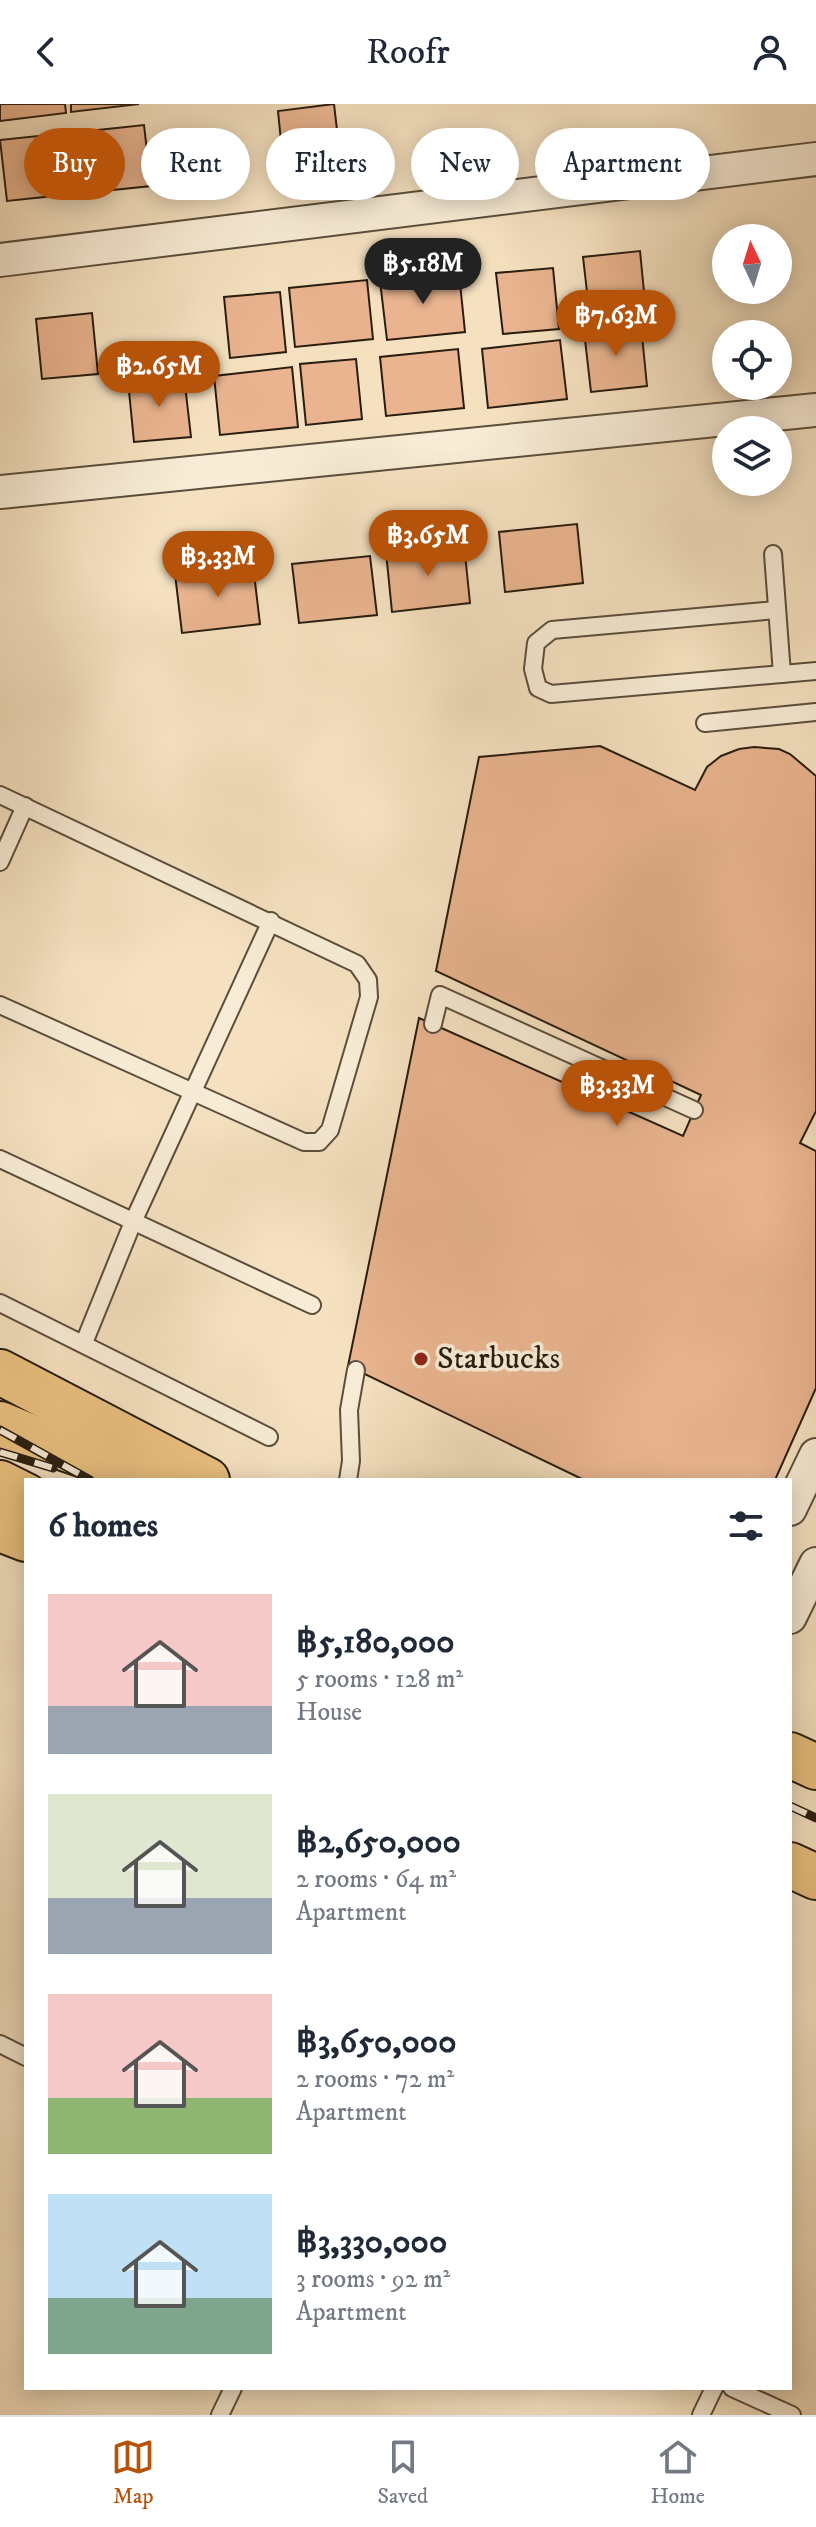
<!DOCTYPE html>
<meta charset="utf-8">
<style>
:root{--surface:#fff;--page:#f2f2f3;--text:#1f2937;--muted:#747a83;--line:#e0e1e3;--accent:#b45309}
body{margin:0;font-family:"IM FELL DW Pica",serif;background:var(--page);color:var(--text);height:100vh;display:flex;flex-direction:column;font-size:30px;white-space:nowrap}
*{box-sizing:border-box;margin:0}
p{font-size:26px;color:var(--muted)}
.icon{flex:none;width:44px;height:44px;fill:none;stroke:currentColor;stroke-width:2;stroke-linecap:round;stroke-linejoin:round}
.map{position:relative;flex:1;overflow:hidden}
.side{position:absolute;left:24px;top:1374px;width:768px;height:912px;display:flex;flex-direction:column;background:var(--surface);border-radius:0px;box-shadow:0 4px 20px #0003}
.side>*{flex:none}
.guide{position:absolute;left:24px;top:24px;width:768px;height:72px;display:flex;gap:16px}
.needle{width:52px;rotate:356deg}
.controls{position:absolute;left:712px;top:120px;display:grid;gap:16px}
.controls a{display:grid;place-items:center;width:80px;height:80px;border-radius:50%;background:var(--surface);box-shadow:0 4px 20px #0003;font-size:40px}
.price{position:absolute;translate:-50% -68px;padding:0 18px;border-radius:28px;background:var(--accent);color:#fff;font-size:26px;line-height:52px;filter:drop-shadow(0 2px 4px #0008)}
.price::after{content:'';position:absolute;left:50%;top:48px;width:24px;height:18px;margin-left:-12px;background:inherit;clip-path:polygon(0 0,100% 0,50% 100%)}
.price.current{background:#222;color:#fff}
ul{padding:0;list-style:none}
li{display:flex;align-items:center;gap:24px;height:200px;padding:0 24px}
li span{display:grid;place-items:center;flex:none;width:224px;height:160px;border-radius:0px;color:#555}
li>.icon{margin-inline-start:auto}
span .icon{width:96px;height:96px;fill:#fffc;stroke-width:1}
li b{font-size:34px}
h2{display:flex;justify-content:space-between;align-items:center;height:96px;padding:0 24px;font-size:34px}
.pill{padding:0 28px;border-radius:36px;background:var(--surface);box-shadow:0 4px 20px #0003;font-size:28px;line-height:72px}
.pill.current{background:var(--accent);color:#fff}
header{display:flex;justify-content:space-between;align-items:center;height:104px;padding:0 24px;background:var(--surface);font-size:36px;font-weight:600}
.tabs{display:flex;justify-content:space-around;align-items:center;height:112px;border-top:2px solid var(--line);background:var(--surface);font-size:22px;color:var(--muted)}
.tabs a{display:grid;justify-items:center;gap:4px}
.tabs .current{color:var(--accent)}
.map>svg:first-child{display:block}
</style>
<header><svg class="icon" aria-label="back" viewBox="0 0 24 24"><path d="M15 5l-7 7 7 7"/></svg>Roofr<svg class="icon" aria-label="person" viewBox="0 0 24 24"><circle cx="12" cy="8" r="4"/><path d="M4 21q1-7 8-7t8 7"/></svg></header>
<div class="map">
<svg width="816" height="2311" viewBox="0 0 816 2311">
<rect width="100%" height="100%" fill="#f5e1c0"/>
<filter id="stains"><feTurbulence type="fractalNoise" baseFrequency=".0025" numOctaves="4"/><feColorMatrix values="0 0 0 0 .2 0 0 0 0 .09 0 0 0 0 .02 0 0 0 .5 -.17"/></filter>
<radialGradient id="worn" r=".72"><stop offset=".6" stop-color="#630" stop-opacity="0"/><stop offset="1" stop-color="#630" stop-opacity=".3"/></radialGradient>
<g fill="#e9b48f" stroke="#281d10" stroke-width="2">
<path d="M0,0h65l1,9 -66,8z"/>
<path d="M71,0h68l-68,8z"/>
<path d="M334,0l7,61 -57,6 -6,-60z"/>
<path d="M144,21l7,61 -57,6 -5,-61z"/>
<path d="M57,30l6,61 -56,6 -7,-61z"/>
<path d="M640,147l6,61 -56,6 -7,-61z"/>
<path d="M553,164l6,61 -56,5 -7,-61z"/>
<path d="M459,169l6,59 -78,8 -7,-59z"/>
<path d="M367,176l6,59 -78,8 -6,-59z"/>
<path d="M280,188l6,60 -56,6 -6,-61z"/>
<path d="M92,209l6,61 -56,5 -6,-60z"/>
<path d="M641,221l6,61 -56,6 -7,-61z"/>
<path d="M560,236l7,59 -79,9 -6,-59z"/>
<path d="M458,245l6,59 -78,8 -6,-59z"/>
<path d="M356,255l6,60 -56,6 -6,-61z"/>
<path d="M292,263l6,60 -78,8 -6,-59z"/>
<path d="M184,272l7,61 -57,5 -6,-61z"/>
<path d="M577,420l6,59 -78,9 -6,-60z"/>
<path d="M464,440l6,59 -78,9 -6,-60z"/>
<path d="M370,452l7,59 -78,8 -7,-59z"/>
<path d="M253,461l7,59 -78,9 -7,-59z"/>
<path d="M600,642l95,44 12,-23 14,-11 18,-7 15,-2 25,2 11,5 26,22v335l-16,32 16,8v237l-41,92h-191l-236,-114 71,-348 264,118 18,-41 -265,-124 43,-214z"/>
</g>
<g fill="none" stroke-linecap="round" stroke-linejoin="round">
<defs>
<g id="service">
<path d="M773,450l9,120"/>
<path d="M777,506l-225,20 -16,13 -3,26 5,19 13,6 265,-23"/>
<path d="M705,619l111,-11"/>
<path d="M0,691l357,169 11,16 1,17 -39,133 -11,12h-15l-304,-137"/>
<path d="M0,758l25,-56"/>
<path d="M433,920l7,-29 254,115"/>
<path d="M0,1055l312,146"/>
<path d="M0,1199l269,134"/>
<path d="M84,1239l49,-121 138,-301"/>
<path d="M348,1376l3,-19 -2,-51 7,-40"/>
<path d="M0,1940l26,13"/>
<path d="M732,2284l60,27"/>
<path d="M220,2311l13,-27"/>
<path d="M701,2311l13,-27"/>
</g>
<g id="minor">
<path d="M0,156l816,-101"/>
<path d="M0,388l816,-82"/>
<path d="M790,1405l26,-54"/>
<path d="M790,1513l26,-53"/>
</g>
<g id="primary">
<path d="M0,1268l207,108"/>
<path d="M0,1320l31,13 127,43"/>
<path d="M0,1379l26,13"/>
<path d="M0,1425l26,10"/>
<path d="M790,1651l26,12"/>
<path d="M790,1761l26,12"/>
</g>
</defs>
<use href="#service" stroke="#5b4e3c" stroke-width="20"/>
<use href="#minor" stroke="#5b4e3c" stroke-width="36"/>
<use href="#primary" stroke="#281d10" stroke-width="48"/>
<use href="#service" stroke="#f8ecd6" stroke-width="16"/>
<use href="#minor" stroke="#f8ecd6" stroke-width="32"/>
<use href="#primary" stroke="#eac080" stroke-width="44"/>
<defs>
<g id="rail">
<path d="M0,1326l90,50"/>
<path d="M0,1348l53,16"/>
<path d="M790,1702l26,12"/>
</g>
</defs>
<use href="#rail" stroke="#281d10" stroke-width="9"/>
<use href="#rail" stroke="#f8ecd6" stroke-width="6" stroke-dasharray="18" stroke-linecap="butt"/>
</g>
<circle fill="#8f2418" stroke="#f8ecd6" stroke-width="3" cx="421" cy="1255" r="8"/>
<g text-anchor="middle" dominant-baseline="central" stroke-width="7" stroke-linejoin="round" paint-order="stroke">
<g font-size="32" fill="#281d10" stroke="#f8ecd6" text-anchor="start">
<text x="437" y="1255">Starbucks</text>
</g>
</g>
<rect width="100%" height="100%" filter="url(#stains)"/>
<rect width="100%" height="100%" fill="url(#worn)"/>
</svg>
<div class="controls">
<a><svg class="needle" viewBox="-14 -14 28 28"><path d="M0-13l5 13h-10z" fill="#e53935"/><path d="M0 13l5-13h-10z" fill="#747a83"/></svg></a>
<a><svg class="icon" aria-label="locate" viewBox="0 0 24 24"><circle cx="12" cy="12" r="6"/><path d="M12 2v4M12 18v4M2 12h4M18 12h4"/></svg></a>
<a><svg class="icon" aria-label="layers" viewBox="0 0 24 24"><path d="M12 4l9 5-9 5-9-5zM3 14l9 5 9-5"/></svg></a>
</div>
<b class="price current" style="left:423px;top:202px">฿5.18M</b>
<b class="price" style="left:616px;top:254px">฿7.63M</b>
<b class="price" style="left:159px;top:305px">฿2.65M</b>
<b class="price" style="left:428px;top:474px">฿3.65M</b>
<b class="price" style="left:218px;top:495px">฿3.33M</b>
<b class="price" style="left:617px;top:1024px">฿3.33M</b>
<div class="guide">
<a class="pill current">Buy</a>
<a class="pill">Rent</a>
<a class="pill">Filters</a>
<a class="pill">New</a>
<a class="pill">Apartment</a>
</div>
<section class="side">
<h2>6 homes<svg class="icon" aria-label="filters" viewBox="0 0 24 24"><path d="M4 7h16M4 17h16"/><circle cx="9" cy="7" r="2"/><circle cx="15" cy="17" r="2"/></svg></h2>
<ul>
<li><span style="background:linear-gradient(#f6c9c9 70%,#9aa5b1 0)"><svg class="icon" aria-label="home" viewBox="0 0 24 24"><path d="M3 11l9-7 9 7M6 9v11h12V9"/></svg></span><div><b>฿5,180,000</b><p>5 rooms · 128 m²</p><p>House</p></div></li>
<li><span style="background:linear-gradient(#dfe7d0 65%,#9aa5b1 0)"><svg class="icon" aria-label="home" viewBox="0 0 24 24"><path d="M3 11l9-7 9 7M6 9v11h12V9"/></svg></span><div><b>฿2,650,000</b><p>2 rooms · 64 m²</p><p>Apartment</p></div></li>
<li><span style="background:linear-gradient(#f6c9c9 65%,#8fb573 0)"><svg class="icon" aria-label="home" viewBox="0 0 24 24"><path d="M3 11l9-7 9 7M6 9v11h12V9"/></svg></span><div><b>฿3,650,000</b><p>2 rooms · 72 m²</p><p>Apartment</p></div></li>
<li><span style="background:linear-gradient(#bfe0f5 65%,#7fa58c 0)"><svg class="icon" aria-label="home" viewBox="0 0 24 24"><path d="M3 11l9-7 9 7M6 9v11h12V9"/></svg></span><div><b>฿3,330,000</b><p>3 rooms · 92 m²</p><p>Apartment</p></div></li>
</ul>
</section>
</div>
<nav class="tabs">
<a class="current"><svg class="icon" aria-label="map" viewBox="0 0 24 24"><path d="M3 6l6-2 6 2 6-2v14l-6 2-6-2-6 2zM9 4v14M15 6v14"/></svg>Map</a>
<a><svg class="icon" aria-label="saved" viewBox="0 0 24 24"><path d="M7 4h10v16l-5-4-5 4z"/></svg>Saved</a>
<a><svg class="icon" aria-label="home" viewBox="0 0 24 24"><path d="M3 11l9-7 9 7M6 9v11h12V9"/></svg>Home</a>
</nav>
